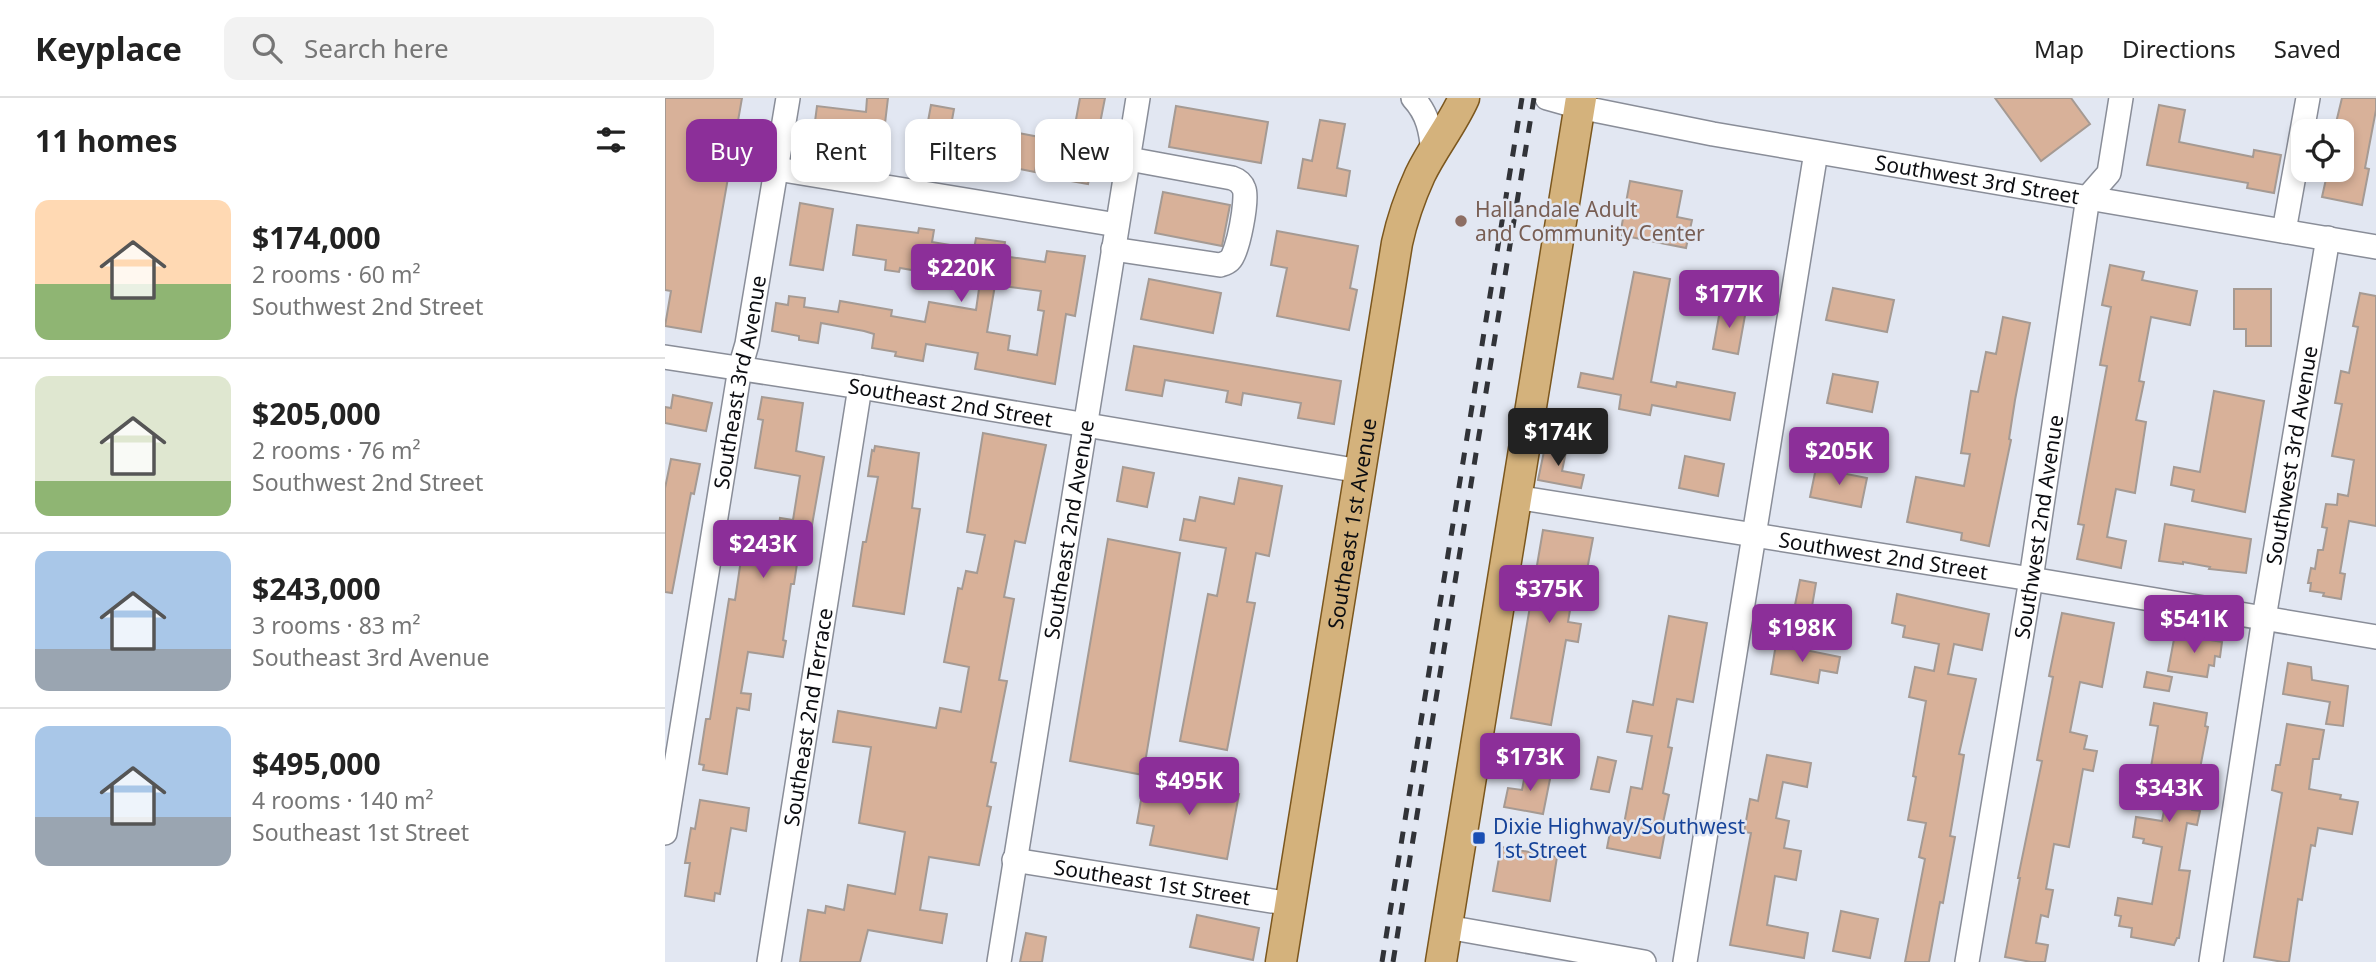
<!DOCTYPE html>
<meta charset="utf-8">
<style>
:root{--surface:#fff;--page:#f2f2f2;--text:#222;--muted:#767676;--line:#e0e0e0;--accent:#8c2f99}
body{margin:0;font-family:"Noto Sans",sans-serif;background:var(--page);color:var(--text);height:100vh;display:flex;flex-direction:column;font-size:26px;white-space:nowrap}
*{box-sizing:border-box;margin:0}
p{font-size:23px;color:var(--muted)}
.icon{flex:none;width:38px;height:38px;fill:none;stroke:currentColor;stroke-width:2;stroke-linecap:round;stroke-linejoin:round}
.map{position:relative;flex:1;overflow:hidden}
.panel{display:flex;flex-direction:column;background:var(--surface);width:665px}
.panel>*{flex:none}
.hud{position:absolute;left:21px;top:21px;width:665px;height:63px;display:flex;gap:14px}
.controls{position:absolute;left:1626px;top:21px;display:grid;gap:14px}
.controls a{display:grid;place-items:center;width:63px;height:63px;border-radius:14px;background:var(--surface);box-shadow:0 4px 10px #0003;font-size:35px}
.price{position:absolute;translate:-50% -60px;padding:0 16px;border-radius:7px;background:var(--accent);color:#fff;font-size:23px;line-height:46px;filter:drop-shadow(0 2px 4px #0008)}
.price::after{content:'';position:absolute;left:50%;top:42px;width:21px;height:16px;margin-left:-10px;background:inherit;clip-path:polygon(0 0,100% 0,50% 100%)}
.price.current{background:#222;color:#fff}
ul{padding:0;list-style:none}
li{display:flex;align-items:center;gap:21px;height:175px;padding:0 35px}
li+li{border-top:2px solid var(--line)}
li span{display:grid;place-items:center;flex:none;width:196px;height:140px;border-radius:14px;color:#555}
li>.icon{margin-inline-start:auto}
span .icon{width:84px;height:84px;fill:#fffc;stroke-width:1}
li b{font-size:30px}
h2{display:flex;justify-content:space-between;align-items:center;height:84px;padding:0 35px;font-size:30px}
.tag{padding:0 24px;border-radius:14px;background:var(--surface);box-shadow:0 4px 10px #0003;font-size:24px;line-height:63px}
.tag.current{background:var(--accent);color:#fff}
header{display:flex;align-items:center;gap:42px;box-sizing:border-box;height:98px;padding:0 35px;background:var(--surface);border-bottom:2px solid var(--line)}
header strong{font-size:33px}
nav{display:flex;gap:38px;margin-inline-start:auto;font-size:24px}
.search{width:490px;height:63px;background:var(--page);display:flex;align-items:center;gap:18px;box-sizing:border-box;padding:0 24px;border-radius:14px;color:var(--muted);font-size:26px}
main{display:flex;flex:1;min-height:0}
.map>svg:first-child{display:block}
</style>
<header>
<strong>Keyplace</strong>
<div class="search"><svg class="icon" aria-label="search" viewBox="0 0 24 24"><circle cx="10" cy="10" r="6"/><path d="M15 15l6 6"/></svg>Search here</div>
<nav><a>Map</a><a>Directions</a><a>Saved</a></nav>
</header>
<main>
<section class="panel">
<h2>11 homes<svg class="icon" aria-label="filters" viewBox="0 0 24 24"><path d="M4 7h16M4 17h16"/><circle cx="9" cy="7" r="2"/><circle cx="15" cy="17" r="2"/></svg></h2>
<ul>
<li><span style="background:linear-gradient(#ffd9b3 60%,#8fb573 0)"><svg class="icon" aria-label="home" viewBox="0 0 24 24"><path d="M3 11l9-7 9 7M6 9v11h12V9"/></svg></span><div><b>$174,000</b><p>2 rooms · 60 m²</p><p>Southwest 2nd Street</p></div></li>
<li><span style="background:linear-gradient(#dfe7d0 75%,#8fb573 0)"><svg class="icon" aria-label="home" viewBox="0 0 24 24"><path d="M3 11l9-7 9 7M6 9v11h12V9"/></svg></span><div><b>$205,000</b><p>2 rooms · 76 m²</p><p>Southwest 2nd Street</p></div></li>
<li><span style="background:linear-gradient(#a9c7e8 70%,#9aa5b1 0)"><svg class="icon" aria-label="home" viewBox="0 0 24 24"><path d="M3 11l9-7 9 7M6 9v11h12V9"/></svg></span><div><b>$243,000</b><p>3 rooms · 83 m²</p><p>Southeast 3rd Avenue</p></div></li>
<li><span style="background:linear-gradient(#a9c7e8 65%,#9aa5b1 0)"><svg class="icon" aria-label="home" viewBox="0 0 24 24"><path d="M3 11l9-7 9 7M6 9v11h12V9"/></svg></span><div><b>$495,000</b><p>4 rooms · 140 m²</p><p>Southeast 1st Street</p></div></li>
</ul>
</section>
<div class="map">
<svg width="1711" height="864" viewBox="0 0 1711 864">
<rect width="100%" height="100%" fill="#e2e7f2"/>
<g fill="#d8b199" stroke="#a59a93" stroke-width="2" fill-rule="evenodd">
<path d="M0,0h77l-41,234 -36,-6 6,-35 -6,-1z"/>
<path d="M202,0h21l-6,51 -26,-3 2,-11 -44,-6 3,-23 49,6z"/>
<path d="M415,0h25l-17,86 -23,-4 3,-19 -30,-6 -3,17 -57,-11v2l-56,-9 9,-49 23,4 -2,11 98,19 1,-2 6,1 2,-11 15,3z"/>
<path d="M1330,0h76l19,26 -49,37z"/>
<path d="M1677,0h34v12l-11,58 4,1 -7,36 -40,-8 6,-27h13v-39h-7z"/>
<path d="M1494,7l26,5 -6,32 74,15 1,-7 27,5 -7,38 -27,-5 1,-5 -101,-18z"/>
<path d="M511,8l92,16 -7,41 -92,-16z"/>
<path d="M655,22l25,4 -8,44 13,3 -4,25 -48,-8 5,-29 9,2z"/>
<path d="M965,83l52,10 -5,26 15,3 -6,28 -66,-13z"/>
<path d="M498,94l67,13 -8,41 -67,-13z"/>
<path d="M135,105l33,6 -10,61 -33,-5z"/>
<path d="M192,127l61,8 1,-5 15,2 -2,12 42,7 2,-11 29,4 -2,14 42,6 2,-11 38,5 -10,60 -9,-2 -11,70 -80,-15 3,-16 -52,-9 -3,17 -28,-5 1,-4 -24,-4 2,-14 -10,-3 -43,-8 -3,20 -19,-3v-4l-27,-5 4,-28 12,2 1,-9 16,2 -1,9 34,5 2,-11 52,9 -1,6 34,6 4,-20 47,8 4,-28 -80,-14 -1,4 -14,-2 1,-10 -33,-5zM330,187l46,6 -3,19 6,1 -7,44 -29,-5 2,-14 -23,-4z"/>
<path d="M612,133l81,15 -8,42 7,2 -8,40 -72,-14 10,-48 -16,-3z"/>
<path d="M1445,167l34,7 -2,8 55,11 -7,34 -39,-8 -12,64 5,1 -8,38 10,2 -11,71 -19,-4 -9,48 19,4 -5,27 -44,-9 7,-34 -6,-1 29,-158 -7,-1 11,-58 -9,-2z"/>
<path d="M969,174l36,7 -19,103 25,5 1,-5 58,11 -5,27 -78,-15 -2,10 -31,-6 2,-14 -43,-8 3,-14 32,6z"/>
<path d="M484,181l72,14 -8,40 -72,-14z"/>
<path d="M1168,190l61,12 -7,32 -61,-12z"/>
<path d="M1569,191h37v57h-25v-17h-12z"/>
<path d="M1695,195l16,3v230l-27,-5 -9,52 5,1 -4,25 -18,-3 1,-3 -14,-2 1,-8h-3l3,-15 4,1 3,-19h5l4,-22 -5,-1 4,-23 11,1 1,-11 10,2 6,-36 -22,-4 10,-52 -7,-1 6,-32 8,2 9,-46 -5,-1z"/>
<path d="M1056,207l25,5 -8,44 -25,-5z"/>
<path d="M1338,219l27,6 -15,77 -6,39 2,1 -22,106 -28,-6 1,-7 -55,-11 9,-45 48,9 6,-32 -9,-1 10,-62 7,1 8,-40 10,2z"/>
<path d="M469,248l207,35 -7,43 -36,-6 3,-15 -58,-10 -2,12 -15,-3 2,-11 -63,-11 -3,16 -36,-6z"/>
<path d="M1168,276l45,8 -6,30 -45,-9z"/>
<path d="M1549,293l50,10 -19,111 -53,-11 2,-11 -23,-5 3,-18 26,5z"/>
<path d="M8,297l39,8 -6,28 -41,-8v-16l6,1z"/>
<path d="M97,299l41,6 -7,48 28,6 -18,102 -8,-2 -4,27h-3l-8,56 3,1 -3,16 -35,-5 -7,41 10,1 -2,16 -12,-2 -10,66 -24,-4 1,-5 -5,-1 7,-45h4l19,-120 6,1 7,-47 32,5 6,-40 13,2 7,-44 -45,-8 8,-48 -5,-1z"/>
<path d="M318,335l63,12 -21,98 -10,-2 -11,56 10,2 -15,81 8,1 -16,81 5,1 -9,43 4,1 -12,58 -50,-8 -9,53 27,4 -5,29 -74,-13 -8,32h-60l8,-52 17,3 1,-7 18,4 4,-25 47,9 10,-62 -46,-9 12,-76 -38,-5 5,-31 98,17 4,-20 21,4 8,-45 -25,-5 14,-74 4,1 4,-18 11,2 8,-38 -18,-3z"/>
<path d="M881,344l21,5 -5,24 22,4 -3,13 -43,-8z"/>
<path d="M210,348l44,7 -7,55 8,1 -16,105 -51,-8 10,-64h3l12,-65 -10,-1 4,-26 2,1z"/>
<path d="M1020,358l39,8 -6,32 -39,-8z"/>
<path d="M6,361l29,5 -6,30 -3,-1 -19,100 -7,-1v-104z"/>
<path d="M458,369l31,6 -7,34 -30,-6z"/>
<path d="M1151,370l51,10 -6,29 -51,-10z"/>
<path d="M574,380l43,8 -13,70 -13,-3 -9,49 8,1 -28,147 -47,-9 28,-147 9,2 9,-48 -46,-8 4,-21 11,2 5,-24 34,7z"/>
<path d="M1500,426l86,15 -5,34 -37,-4 1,-2 -27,-5v2l-24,-3z"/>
<path d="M878,432l50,8 -6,32 -10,-2 -9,54 13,2 -3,18 -12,-2 -15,85 -40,-7z"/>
<path d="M443,441l72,14 -37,222 -73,-14z"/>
<path d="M1135,482l16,3 -6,35 -17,-3z"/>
<path d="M1232,496l92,20 -7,36 -28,-6 -6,30 28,5 -17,75 5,1 -14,81 5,1 -12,66 -3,-1 -11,60h-24l20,-103 -6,-2 7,-34 -18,-3 8,-43 -3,-1 13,-75 -17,-4 6,-30 19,4 5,-27 -36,-7 2,-11 -13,-3z"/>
<path d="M1397,515l52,10 -12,64 -22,-5 -10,50 17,4 -3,13 13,2 -4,20 -10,-2 -14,78 -15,-3 -8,45 7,1 -5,27 -7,-2 -5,28 12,2 -3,17h-14l-26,-5 15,-79h-2l24,-117 -5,-1 16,-83 -4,-1z"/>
<path d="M1004,518l38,7 -14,79 -16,-3 -9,48 4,1 -9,45 6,2 -8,37h4l-5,26 -53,-10 5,-26 12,2 7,-37 11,2 10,-53 -25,-4 6,-31 20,4z"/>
<path d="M1510,536l47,8 -2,15 -5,-1 -1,10 -5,-1 -2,12 -39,-6z"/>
<path d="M1111,546l64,13 -3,16 -17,-3 -2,13 -47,-9z"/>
<path d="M1623,565l23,4 1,13 36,6 -5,40 -17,-2 4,-22 -47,-8z"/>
<path d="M1482,574l25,5 -3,14 -25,-4z"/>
<path d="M1489,605l53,10 -2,13 3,1 -16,83 8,1 -3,14 -10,-2 -8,47 11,1 -11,67h-2l-3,7 -43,-8 1,-9 -13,-2 2,-10 -6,-1 3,-17 34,6 10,-57 -19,-4 1,-4 -11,-2 3,-20 26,4 10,-51 -21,-3 7,-41 -8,-1z"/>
<path d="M1622,626l37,6 -5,29h-6l-4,30 32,6 -1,4 18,3 -6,32 -34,-6 -3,18 -4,-1 -9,55 -4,-1 -9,63h-6l-29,-5 28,-164 -10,-3 4,-25h4z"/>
<path d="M1102,657l44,8 -4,24 -24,-5 -7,36 13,3 -5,27 17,3 -5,29 -21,-4 -8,49 41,8 -4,25 -74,-13 21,-112 -7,-1 6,-33 8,2z"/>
<path d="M933,659l18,4 -7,31 -18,-3z"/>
<path d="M861,671l25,5 -8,40 -39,-7 4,-19 14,2z"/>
<path d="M480,679l94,17 -12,65 -77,-14 4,-19 -17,-3z"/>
<path d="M35,702l49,8 -3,23 -15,-3 -11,66 -5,-1 -1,8 -29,-5 5,-33h-5l6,-35 4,1z"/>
<path d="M836,749l56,10 -7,44 -57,-10z"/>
<path d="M1176,813l37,8 -8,39 -37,-7z"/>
<path d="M532,817l62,13 -6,32 -63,-13z"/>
<path d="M361,835l20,4 -4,25h-22z"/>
</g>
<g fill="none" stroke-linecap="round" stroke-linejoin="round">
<defs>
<g id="minor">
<path d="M748,0c15,16 18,33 20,54"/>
<path id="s1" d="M882,0l32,9 134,27 663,113"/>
<path d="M112,71l340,56"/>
<path d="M1619,133l24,-133"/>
<path d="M448,151l107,16c3,-1 7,-2 10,-5 8,-7 18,-61 14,-71 -2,-6 -6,-9 -12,-11l-103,-19"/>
<path id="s2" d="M0,259l195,30 500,84"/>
<path id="s3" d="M850,399l516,82 345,58"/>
<path id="s4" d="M0,735l75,-465 7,-24 41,-246"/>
<path id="s5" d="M349,762l277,44"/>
<path d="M782,829l197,35"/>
<path id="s6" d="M104,864l91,-575"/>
<path id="s7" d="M334,864l139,-864"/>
<path d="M1020,864l131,-810"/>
<path id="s8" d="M1302,864l64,-383 57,-382 21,-24 12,-75"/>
<path id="s9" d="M1546,864l53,-344 64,-380"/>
</g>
<g id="major">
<path id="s10" d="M616,864l116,-719c5,-23 13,-46 23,-68 13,-27 32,-50 44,-77"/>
<path d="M776,864l140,-864"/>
</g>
</defs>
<use href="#minor" stroke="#898d98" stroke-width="26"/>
<use href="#major" stroke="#7b571e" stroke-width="33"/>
<use href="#minor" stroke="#fff" stroke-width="23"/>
<use href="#major" stroke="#d4b27c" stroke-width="30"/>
<g stroke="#313338" stroke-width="5" stroke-dasharray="12 12" stroke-linecap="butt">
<path d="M717,864l140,-864"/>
<path d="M728,864l141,-864"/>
</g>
</g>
<circle fill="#8d6e63" stroke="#e2e7f2" stroke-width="2.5" cx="796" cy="123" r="7"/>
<rect fill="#1a4fb4" stroke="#e2e7f2" stroke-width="2.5" x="807" y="733" width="14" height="14" rx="3.5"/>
<g text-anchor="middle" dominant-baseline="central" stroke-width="5" stroke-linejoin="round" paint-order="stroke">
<g font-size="21" fill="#0c0d11" stroke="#e2e7f2">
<text stroke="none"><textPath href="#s1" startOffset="438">Southwest 3rd Street</textPath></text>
<text stroke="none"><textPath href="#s4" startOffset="457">Southeast 3rd Avenue</textPath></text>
<text stroke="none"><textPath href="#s2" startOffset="289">Southeast 2nd Street</textPath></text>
<text stroke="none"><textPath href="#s9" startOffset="513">Southwest 3rd Avenue</textPath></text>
<text stroke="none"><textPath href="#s10" startOffset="444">Southeast 1st Avenue</textPath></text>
<text stroke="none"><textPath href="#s8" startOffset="441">Southwest 2nd Avenue</textPath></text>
<text stroke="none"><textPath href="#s7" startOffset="438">Southeast 2nd Avenue</textPath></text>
<text stroke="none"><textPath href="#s3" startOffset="373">Southwest 2nd Street</textPath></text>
<text stroke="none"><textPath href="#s6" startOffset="248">Southeast 2nd Terrace</textPath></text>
<text stroke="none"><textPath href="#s5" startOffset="140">Southeast 1st Street</textPath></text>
</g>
<g font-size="21" fill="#785e54" stroke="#e2e7f2" text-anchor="start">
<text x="810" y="111">Hallandale Adult<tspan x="810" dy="24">and Community Center</tspan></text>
</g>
<g font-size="21" fill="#164399" stroke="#e2e7f2" text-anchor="start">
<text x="828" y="728">Dixie Highway/Southwest<tspan x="828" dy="24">1st Street</tspan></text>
</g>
</g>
</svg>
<div class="controls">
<a><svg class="icon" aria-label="locate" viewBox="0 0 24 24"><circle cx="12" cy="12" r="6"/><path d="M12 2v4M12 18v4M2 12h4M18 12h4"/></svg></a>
</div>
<b class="price" style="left:296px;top:206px">$220K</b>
<b class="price" style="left:1064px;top:232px">$177K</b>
<b class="price current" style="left:893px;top:370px">$174K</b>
<b class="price" style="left:1174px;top:389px">$205K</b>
<b class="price" style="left:98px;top:482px">$243K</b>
<b class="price" style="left:884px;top:527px">$375K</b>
<b class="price" style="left:1529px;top:557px">$541K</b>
<b class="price" style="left:1137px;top:566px">$198K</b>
<b class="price" style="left:865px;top:695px">$173K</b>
<b class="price" style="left:524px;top:719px">$495K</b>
<b class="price" style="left:1504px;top:726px">$343K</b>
<div class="hud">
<a class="tag current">Buy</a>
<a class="tag">Rent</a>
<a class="tag">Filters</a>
<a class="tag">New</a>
</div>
</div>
</main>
